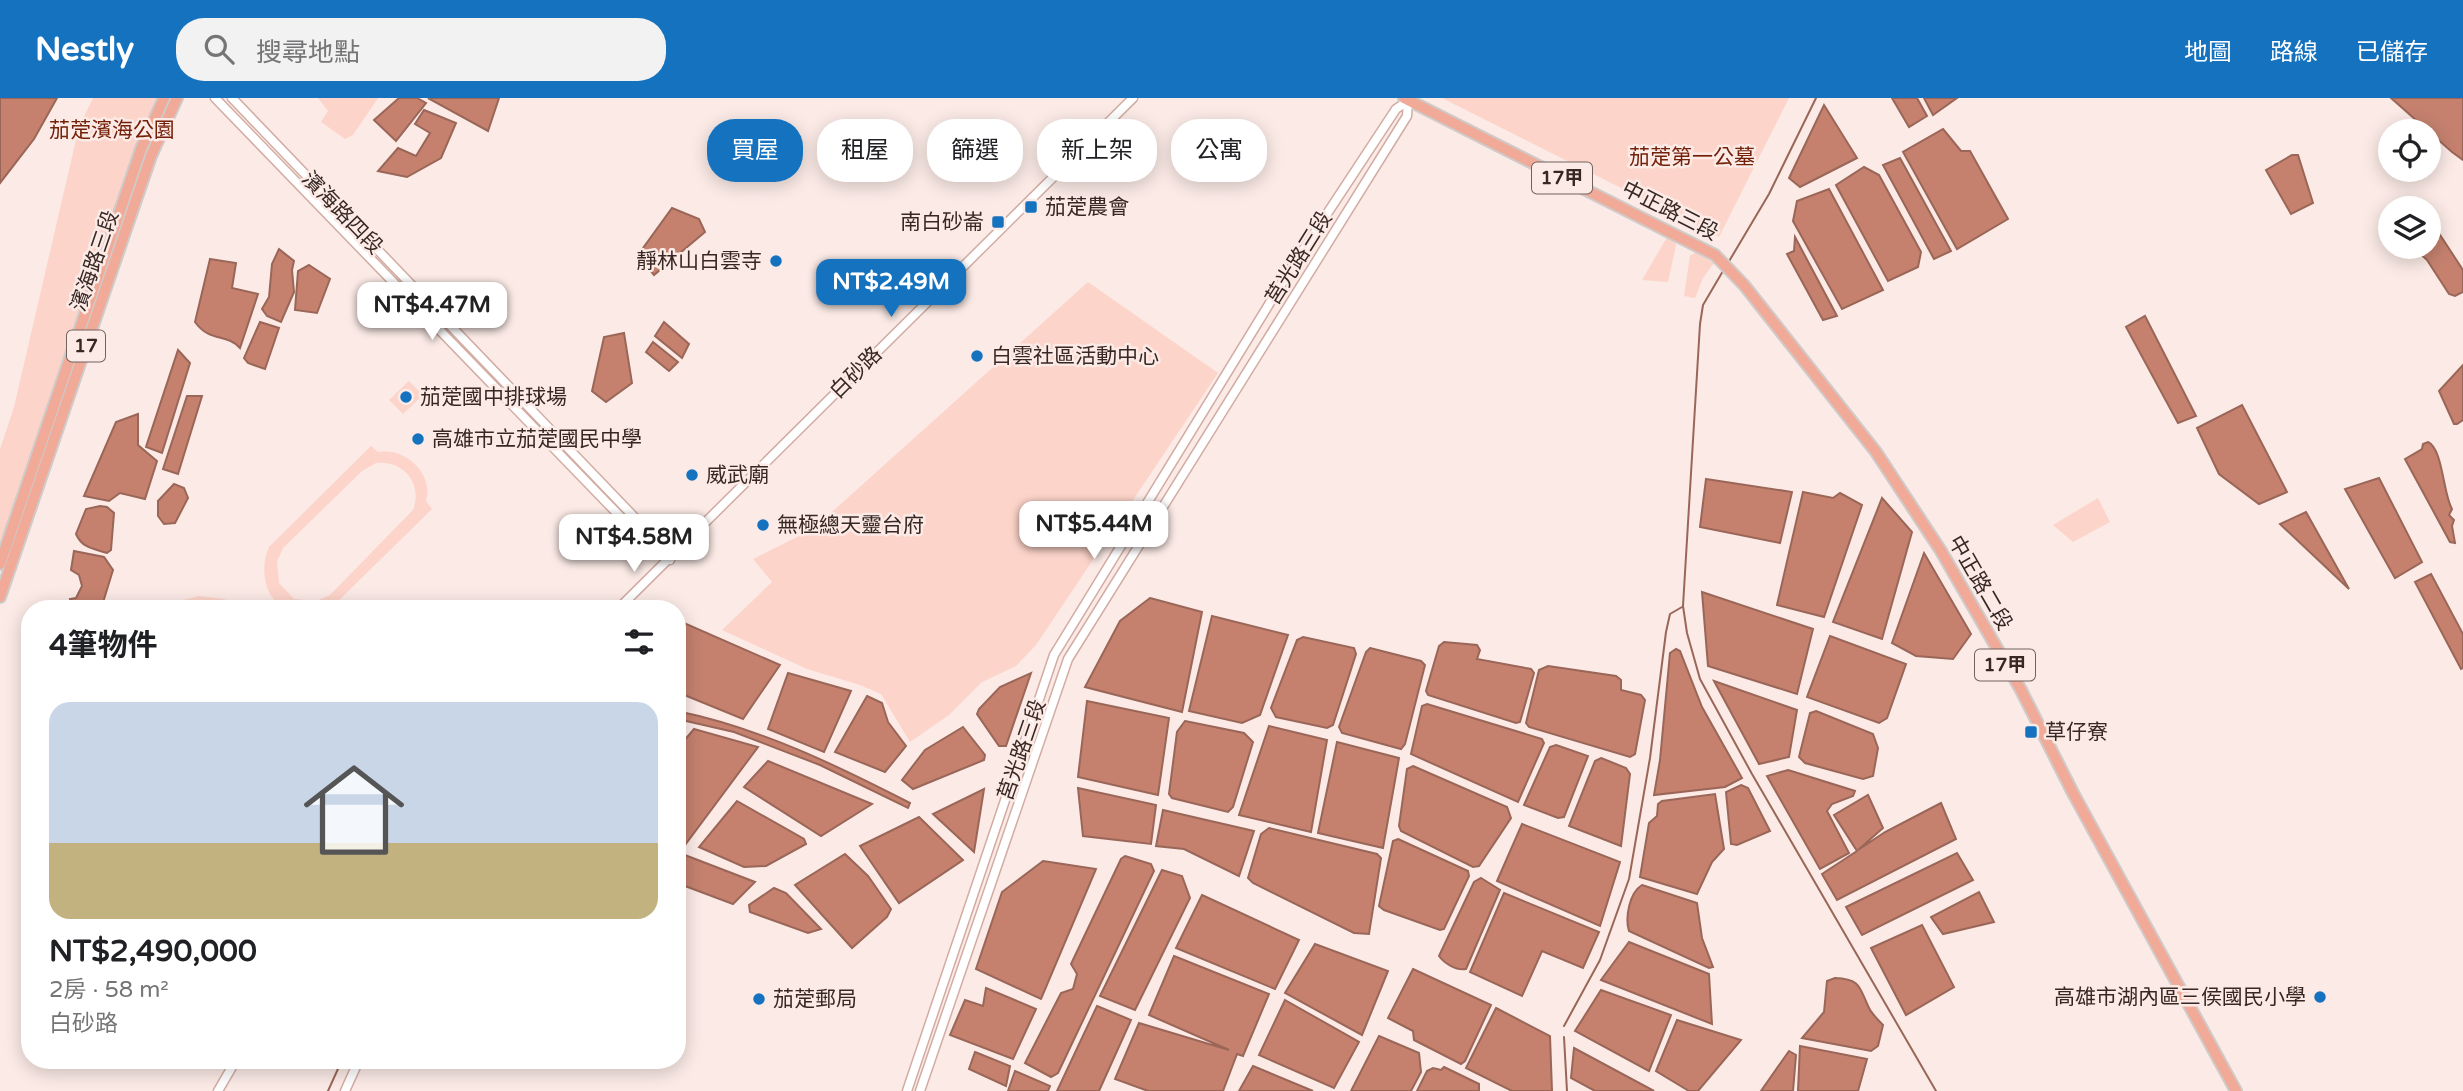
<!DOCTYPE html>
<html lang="zh-TW">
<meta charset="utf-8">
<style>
:root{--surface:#fff;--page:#f2f2f2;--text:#202124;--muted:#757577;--line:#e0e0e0;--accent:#1572bf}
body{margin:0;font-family:"Varela Round","Noto Sans TC",sans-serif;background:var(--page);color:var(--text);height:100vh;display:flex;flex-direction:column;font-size:26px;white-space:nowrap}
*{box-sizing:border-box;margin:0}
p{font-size:23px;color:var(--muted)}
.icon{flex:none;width:38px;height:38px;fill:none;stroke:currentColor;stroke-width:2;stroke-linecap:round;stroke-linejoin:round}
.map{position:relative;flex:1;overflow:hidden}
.sheet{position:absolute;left:21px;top:502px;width:665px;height:469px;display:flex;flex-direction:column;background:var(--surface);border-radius:28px;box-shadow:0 4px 18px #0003}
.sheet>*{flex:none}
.hud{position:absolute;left:707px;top:21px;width:665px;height:63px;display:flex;gap:14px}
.tools{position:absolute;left:2378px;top:21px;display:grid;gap:14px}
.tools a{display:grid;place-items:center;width:63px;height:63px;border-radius:50%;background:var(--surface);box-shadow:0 4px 18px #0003;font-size:35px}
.price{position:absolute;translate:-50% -60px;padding:0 16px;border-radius:14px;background:#fff;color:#222;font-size:23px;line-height:46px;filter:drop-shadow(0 2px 4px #0008)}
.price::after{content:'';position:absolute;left:50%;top:42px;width:21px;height:16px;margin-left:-10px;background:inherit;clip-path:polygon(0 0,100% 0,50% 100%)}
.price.selected{background:var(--accent);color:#fff}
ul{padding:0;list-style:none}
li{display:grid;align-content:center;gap:14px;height:371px;padding:0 28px}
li+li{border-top:2px solid var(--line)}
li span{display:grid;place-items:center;height:217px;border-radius:21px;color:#555}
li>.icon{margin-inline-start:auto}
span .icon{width:126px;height:126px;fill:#fffc;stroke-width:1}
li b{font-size:30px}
h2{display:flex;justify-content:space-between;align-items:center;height:84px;padding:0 28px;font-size:30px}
.tag{padding:0 24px;border-radius:28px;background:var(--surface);box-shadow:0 4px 18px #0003;font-size:24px;line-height:63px}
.tag.selected{background:var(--accent);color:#fff}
header{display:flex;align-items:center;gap:42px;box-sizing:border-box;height:98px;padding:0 35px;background:var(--accent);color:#fff}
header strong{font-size:33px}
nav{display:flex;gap:38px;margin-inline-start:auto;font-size:24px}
.search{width:490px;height:63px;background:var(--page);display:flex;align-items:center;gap:18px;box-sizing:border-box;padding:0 24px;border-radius:28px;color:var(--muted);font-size:26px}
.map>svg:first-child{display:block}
</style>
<header>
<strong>Nestly</strong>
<div class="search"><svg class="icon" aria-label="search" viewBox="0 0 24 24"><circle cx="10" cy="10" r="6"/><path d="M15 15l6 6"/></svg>搜尋地點</div>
<nav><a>地圖</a><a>路線</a><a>已儲存</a></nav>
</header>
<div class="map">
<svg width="2463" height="993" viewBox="0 0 2463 993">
<rect width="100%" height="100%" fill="#fbeae6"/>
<g fill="#fdd4c9" fill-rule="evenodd">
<path d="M93,0h66l-27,60 -132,395v-104l14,-42 65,-280z"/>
<path d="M318,0h60l-25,37 -8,4 -24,-17 7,-11z"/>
<path d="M1442,0h347l-70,139z"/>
<path d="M1669,140l6,3 1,4 -8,37 -26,-2 24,-41z"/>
<path d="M1696,154l18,11 -11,15 -8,20 -11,-2 6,-40z"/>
<path d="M1088,184l130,91 -182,272 -20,21 -34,16 -33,33 -39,27 -29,-48 -21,-9 -53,-16 -85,-39 50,-48 -19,-23 60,-30z"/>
<path d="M409,283l14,14 -20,19 -14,-14z"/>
<path d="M371,348l7,6c27,-5 56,21 48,49l6,8 -101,99c-12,2 -28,3 -40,1 -27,-4 -32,-42 -22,-62zM376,365c28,-3 47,21 37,47l-83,85 -14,6 -22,-2 -15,-16 -2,-22 6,-13 79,-77z"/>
<path d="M2098,400l12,24 -37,20 -20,-17z"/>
<path d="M199,498l25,3 19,10 -25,-2 -40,2 6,-9z"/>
</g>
<g fill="#c5816e" stroke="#9a6658" stroke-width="2">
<path d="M0,0h57l-23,41 -34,44z"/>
<path d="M399,0h18l9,5 -30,38 -22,-21z"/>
<path d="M428,0h71l-11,33z"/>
<path d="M1892,0h25l10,18 -18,11z"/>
<path d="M1924,0h33l-24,17z"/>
<path d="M2391,0h72v62l-11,-8z"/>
<path d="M1824,7l33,53 -57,29 -11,-9z"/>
<path d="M424,12l32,13 -15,35 -34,19 -29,-6 20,-23 18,8 14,-23 -15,-9z"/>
<path d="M1943,31l18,22h9l38,68 -51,30 -54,-97z"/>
<path d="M2292,57h6l15,48 -22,11 -25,-44z"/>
<path d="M1900,60l51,93 -17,8 -51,-94z"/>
<path d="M1864,69l15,8 42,77 -3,15 -30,14 -52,-96z"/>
<path d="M1829,91l54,101 -41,19 -49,-88 4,-20z"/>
<path d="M672,110l27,11 6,13 -51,43 -16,-20z"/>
<path d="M2429,120l34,52v22l-8,4 -6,-2 -22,-34 -14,-13h16z"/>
<path d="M1795,139l42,79 -14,4 -36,-66 7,-3z"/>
<path d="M279,151l15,12 -2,9 2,22 -13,30 -14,-6 -5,-7 7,-12 3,-33z"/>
<path d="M210,161l26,4 -4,25 26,6 -18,54c-13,-15 -30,-5 -45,-26z"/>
<path d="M309,167l21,14 -13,34 -22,-3 3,-39z"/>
<path d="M2145,218l51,100 -18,7 -52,-96z"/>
<path d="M260,224l19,6 -14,41 -17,-6 -4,-5z"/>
<path d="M664,224l25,22 -7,14 -27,-22z"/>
<path d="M624,235l8,50 -26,19 -14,-11 12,-54z"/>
<path d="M653,244l25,20 -9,9 -23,-19z"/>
<path d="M178,252l12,13 -28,90 -16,-6z"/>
<path d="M2463,267v55l-6,4h-3l-15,-33z"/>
<path d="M187,298h15l-24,78 -15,-5z"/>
<path d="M2242,307l45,87 -28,12 -40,-30 -22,-46z"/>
<path d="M138,316v31l19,16 -12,38 -25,-6 -11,8 -25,-5 32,-74z"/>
<path d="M2428,344c15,7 15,52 24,67l-3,6 5,5 -2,6 3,17 -5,-1 -45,-83 17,-10 1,-5z"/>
<path d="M2379,380l43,84 -27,16 -50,-89z"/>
<path d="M1706,381l86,13 -12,51 -80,-16z"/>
<path d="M174,386l10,4 4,10 -13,25 -11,1 -6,-8v-15z"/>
<path d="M1803,394l30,6 7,-5 22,12 -38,112 -47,-12z"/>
<path d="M1882,400l30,34 -30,107 -49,-17z"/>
<path d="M100,408l7,1 7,6 -3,37 -4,3c-13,-4 -25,-5 -31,-19l10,-25z"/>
<path d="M2306,414l43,77 -69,-65z"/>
<path d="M74,453l30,6 9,13 -12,39h-29l-2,-10 6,-1 6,-12 -3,-11 -8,-5z"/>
<path d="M1924,455l47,81 -18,25 -37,-3 -24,-13z"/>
<path d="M2431,476l32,60v34l-2,1 -46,-87z"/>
<path d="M1702,494l111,37 -16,65 -89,-28z"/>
<path d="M1150,500l52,14 -20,100 -97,-25 35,-66z"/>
<path d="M1212,518l76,19 -28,80 -18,8 -53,-12z"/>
<path d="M677,522l103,45 -37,54 -66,-27z"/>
<path d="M1830,538l76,28 -19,54 -8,5 -72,-26z"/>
<path d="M1303,539l51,11 2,6 -23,71 -6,3 -51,-11 -5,-9 26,-68z"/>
<path d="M1444,544l33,3 3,5 -3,9 54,10 3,4 -14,49 -4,1 -88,-28 -2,-4 13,-45z"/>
<path d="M1370,550l51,13 4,4 -20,79 -4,5 -59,-16 -3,-6 27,-75z"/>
<path d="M1676,551l4,2 22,56 40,71 -17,9 -71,8 6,-35 10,-107z"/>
<path d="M1548,568l68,10 5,4v10l20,5 4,5 -10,54 -5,3 -101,-30 -3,-4 13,-53z"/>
<path d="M788,575l63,18 -27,61 -56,-23z"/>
<path d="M1031,575l-25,73h-7l-22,-32 2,-5 21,-22z"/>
<path d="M1714,583l83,29 -8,47 -30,7z"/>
<path d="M867,598l15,7 6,19 18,24 -21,26 -50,-20z"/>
<path d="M1087,603l82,17 -11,77 -80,-18z"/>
<path d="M1427,606l115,35 2,4 -26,59 -107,-48 11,-48z"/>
<path d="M677,613c83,17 159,54 233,92l-2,5 -88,-43 -86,-33 -57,-13z"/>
<path d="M1816,613l57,23 5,14 -5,28 -10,3 -58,-16 -6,-6 11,-44z"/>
<path d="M1185,623l59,12 9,9 -20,65 -5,5 -56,-14 -3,-4 8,-62z"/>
<path d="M1269,628l58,14 -16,92 -72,-17z"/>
<path d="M963,629l22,28 -1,5 -71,29 -11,-9 23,-30z"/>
<path d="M694,631l64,18 -73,98 -8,-3v-93z"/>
<path d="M1337,644l62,16 -16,90 -65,-15z"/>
<path d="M1556,647l32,11 -24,61 -6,1 -34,-13 26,-58z"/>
<path d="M1601,660l25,10 4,6 -9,72 -52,-20 26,-65z"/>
<path d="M768,663l104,43 -51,32 -77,-49z"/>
<path d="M1413,668l94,41 4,11 -32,48 -6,1 -72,-36 -2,-5 8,-57z"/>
<path d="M1788,672l67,21 -2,5 -21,8 -5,7 22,42 -29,16 -53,-93z"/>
<path d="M1741,687l7,3 22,43 -33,14 -6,-1 -5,-52z"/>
<path d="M1078,690l78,17 -5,39 -68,-8z"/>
<path d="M984,691l-10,63 -41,-38z"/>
<path d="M1715,696l9,55 -12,13 -15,32 -57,-17 9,-54 8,-7 1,-12 4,-3z"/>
<path d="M1868,697l15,33 -25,22 27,-18 56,-29 15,36 -119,61 -15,-26 35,-23 -23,-36z"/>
<path d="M737,703l67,38 2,5 -40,22 -22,1 -45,-20z"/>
<path d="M1163,712l91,21 -15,45 -55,-27 -28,-3z"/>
<path d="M919,719l44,43 -64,43 -39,-57z"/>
<path d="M1522,726l98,38 -20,64 -103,-45z"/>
<path d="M1269,730l108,26 4,4 -12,76 -15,-1 -101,-50 -5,-5 13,-44z"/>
<path d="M1398,741l70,32 1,5 -25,53 -4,1 -56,-20 -5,-4 14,-65z"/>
<path d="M677,754l78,30 -22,22 -56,-21z"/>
<path d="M1957,755l16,27 -111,55 -16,-28z"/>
<path d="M845,756l23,22 23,33 -4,8 -35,31 -57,-63z"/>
<path d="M1125,758l26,8 3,7 -96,202 -7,4 -26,-14 36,-70 12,-4 4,-15 -6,-10 50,-105z"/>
<path d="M1043,763l53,8 -55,130 -65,-30 26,-77z"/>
<path d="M1162,772l20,6 8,22 -55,112 -35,-14z"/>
<path d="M1481,780l19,12 -34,79c-10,2 -22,-6 -27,-13l35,-74z"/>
<path d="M1642,787l55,18 5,35 11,29 -4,1 -80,-37c-4,-13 0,-38 13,-46z"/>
<path d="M774,790l12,5 35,36 -13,4 -58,-21 -1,-7z"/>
<path d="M1979,794l15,30 -51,12 -12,-17z"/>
<path d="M1504,795l95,39 -16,36 -41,-17 -20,45 -52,-24z"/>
<path d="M1202,797l97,45 -24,49 -99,-41z"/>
<path d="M1922,827l32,62 -48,28 -35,-67z"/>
<path d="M1629,844l80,32 3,50 -111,-44z"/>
<path d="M1315,846l73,27 -26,64 -77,-42z"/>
<path d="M1174,858l95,38 -26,62 -6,-2 -14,37h-75l-33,-12 24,-56 90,27 -80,-35z"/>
<path d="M1413,871l78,36 -26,56 -4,3 -47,-24 -1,-9 -25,-13z"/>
<path d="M1835,880c26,1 24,9 34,30 3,6 9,12 14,17l-5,21 -7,5 -69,-13 22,-26 3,-31z"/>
<path d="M986,890l50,21 -23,50 -63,-24 15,-35 18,6z"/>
<path d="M1601,892l70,25 -22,56 -74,-40z"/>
<path d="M1285,902l74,42 -25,46 -75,-33z"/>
<path d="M1097,908l34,14 -32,71h-42z"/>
<path d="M1496,910l54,28 2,55h-40l-46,-23z"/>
<path d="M1677,922l64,20 -43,51h-9l-33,-20z"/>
<path d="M1379,938l40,17 2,19 -10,19h-60z"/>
<path d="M1800,948l67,13 -9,32h-60z"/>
<path d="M1574,950l80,43h-59l-24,-13z"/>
<path d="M1789,953l7,4 -3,36h-32z"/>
<path d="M975,954l35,14 -4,20 -37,-17z"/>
<path d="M1253,968l60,25h-74z"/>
<path d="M1444,969l35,17v7h-62l10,-20 6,-3 8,2z"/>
<path d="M1015,973l35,15 -2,5h-40z"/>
</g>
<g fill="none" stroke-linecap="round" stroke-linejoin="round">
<g stroke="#9a6658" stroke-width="2">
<path d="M1728,165l41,-69 47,-96"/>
<path d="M1723,173l-20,34 -3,19 -17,282 4,27 13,46 52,95 184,317"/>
<path d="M1564,928l36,-66 29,-81 21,-121 16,-126 4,-18 12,-7"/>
<path d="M1564,939l3,54"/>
<path d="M328,993l14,-31"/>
</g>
<defs>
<g id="tertiary">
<path d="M215,0l393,406 46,47 16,9"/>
<path d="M232,0l429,447 7,12"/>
<path d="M618,511l515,-511"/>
<path d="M218,993l18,-31"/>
<path d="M345,993l14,-31"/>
<path d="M907,993l147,-436 236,-385 106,-161 12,-8"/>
<path d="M920,993l148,-432 339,-543 1,-15"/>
</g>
<g id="primary">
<path d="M1404,0l311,157 29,30 132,167 65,99 80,139 52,103 163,298"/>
<path d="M0,466l141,-415 23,-51"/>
<path d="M0,499l151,-441 26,-58"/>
</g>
</defs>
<use href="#tertiary" stroke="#d2aca2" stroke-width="11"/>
<use href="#primary" stroke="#cfcbca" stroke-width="14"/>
<use href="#tertiary" stroke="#fff" stroke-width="8"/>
<use href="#primary" stroke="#f0aa97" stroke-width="10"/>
</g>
<g fill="#1572bf" stroke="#fbeae6" stroke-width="2.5">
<rect x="1024" y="102" width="14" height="14" rx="3.5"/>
<rect x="991" y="117" width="14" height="14" rx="3.5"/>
<circle cx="776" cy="163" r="7"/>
<circle cx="977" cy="258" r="7"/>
<circle cx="406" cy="299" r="7"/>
<circle cx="418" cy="341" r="7"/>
<circle cx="692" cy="377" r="7"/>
<circle cx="763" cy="427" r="7"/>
<rect x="2024" y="627" width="14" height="14" rx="3.5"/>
<circle cx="2320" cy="899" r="7"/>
<circle cx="759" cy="901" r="7"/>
</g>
<g text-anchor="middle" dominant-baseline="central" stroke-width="5" stroke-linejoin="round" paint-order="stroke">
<g fill="#fbeae6" stroke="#72625e" stroke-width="2">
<rect x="1532" y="64.5" width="60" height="31" rx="5"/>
<rect x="67" y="232.5" width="38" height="31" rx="5"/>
<rect x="1975" y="551.5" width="60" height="31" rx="5"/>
</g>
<g font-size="19" font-weight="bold" fill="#372824">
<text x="1562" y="80">17甲</text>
<text x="86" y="248">17</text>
<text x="2005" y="567">17甲</text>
</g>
<g font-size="21" fill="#732108" stroke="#fbeae6">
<text x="112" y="32">茄萣濱海公園</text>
<text x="1692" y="59">茄萣第一公墓</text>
</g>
<g font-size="21" fill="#372824" stroke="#fbeae6" text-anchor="start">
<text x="1045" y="109">茄萣農會</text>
<text x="984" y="124" text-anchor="end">南白砂崙</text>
<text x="762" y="163" text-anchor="end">靜林山白雲寺</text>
<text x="991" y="258">白雲社區活動中心</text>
<text x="420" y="299">茄萣國中排球場</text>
<text x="432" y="341">高雄市立茄萣國民中學</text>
<text x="706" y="377">威武廟</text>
<text x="777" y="427">無極總天靈台府</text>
<text x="2045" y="634">草仔寮</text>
<text x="2306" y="899" text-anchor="end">高雄市湖內區三侯國民小學</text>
<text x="773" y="901">茄萣郵局</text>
</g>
<g font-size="21" fill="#372824" stroke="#fbeae6">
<text transform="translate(1670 113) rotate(27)">中正路三段</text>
<text transform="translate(342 115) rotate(46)">濱海路四段</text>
<text transform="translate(1299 160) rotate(-58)">莒光路三段</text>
<text transform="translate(95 163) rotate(-71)">濱海路三段</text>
<text transform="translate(856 275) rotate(-45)">白砂路</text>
<text transform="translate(1980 485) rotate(60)">中正路二段</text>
<text transform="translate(1022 652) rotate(-71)">莒光路三段</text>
</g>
</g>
</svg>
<div class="tools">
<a><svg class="icon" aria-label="locate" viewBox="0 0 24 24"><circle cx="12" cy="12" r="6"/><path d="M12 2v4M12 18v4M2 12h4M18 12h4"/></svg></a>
<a><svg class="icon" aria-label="layers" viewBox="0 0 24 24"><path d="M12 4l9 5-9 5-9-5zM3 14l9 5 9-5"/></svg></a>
</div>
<b class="price selected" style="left:891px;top:221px">NT$2.49M</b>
<b class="price" style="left:432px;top:244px">NT$4.47M</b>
<b class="price" style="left:1094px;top:463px">NT$5.44M</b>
<b class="price" style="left:634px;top:476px">NT$4.58M</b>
<div class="hud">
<a class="tag selected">買屋</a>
<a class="tag">租屋</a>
<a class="tag">篩選</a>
<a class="tag">新上架</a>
<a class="tag">公寓</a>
</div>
<section class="sheet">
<h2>4筆物件<svg class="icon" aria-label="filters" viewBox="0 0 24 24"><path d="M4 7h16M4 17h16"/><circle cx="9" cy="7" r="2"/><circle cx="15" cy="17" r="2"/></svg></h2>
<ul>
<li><span style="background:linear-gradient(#c9d6e8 65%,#c2b280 0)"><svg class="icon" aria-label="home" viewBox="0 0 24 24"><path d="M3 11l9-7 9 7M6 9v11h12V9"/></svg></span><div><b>NT$2,490,000</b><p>2房 · 58 m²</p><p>白砂路</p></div></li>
</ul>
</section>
</div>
